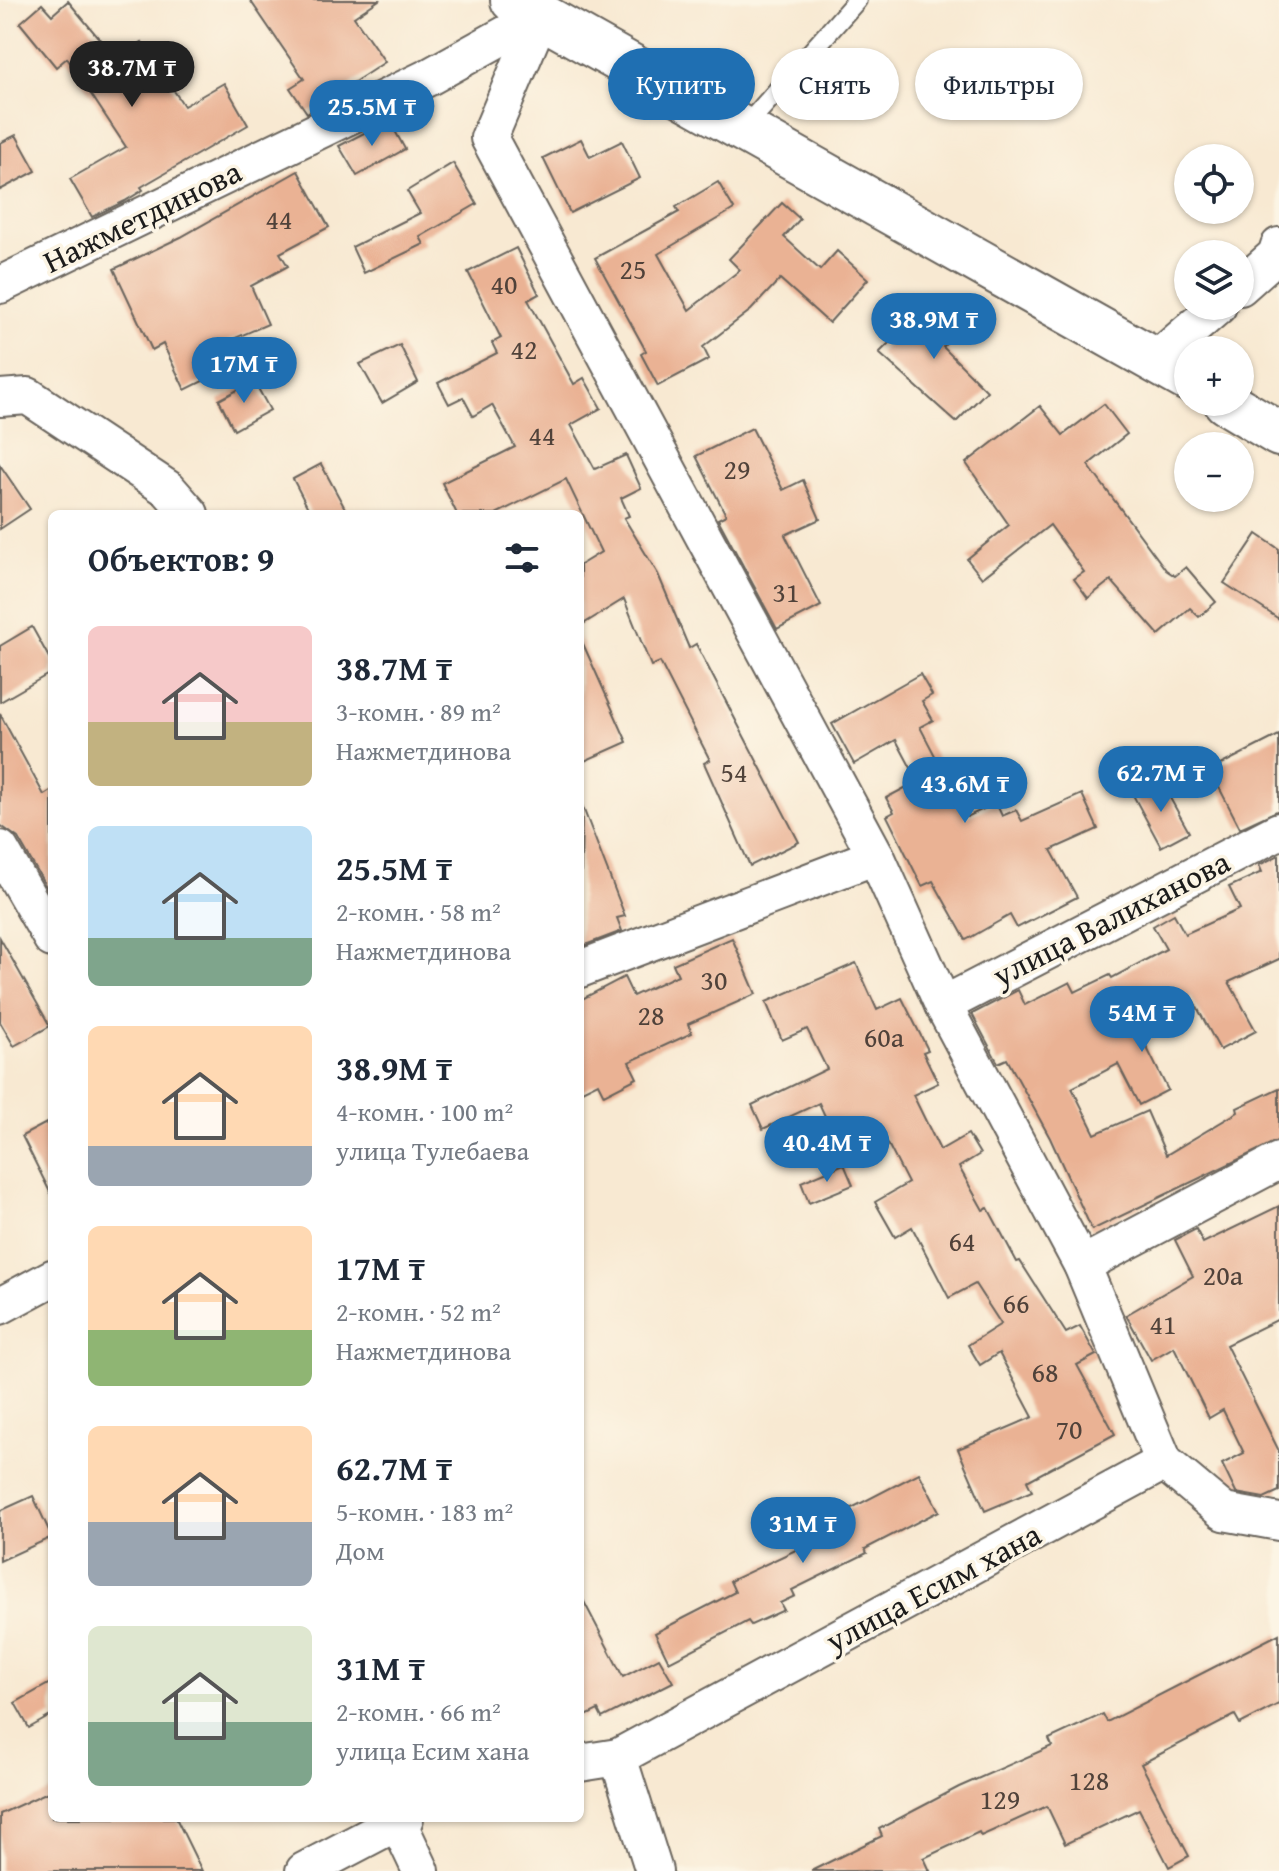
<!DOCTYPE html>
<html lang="ru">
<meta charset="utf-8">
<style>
:root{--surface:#fff;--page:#f6f6f7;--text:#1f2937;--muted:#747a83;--accent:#1f6fb2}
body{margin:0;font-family:"Gentium Book Plus",serif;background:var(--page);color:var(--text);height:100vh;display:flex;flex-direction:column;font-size:30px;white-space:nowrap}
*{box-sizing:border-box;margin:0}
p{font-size:26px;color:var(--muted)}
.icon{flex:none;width:44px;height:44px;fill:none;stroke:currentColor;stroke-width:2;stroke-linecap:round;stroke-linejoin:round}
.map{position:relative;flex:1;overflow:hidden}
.drawer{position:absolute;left:48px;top:510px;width:536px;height:1312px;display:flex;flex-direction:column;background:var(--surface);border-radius:12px;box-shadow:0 2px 6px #0004}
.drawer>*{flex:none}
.banner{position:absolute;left:608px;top:48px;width:550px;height:72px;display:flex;gap:16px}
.fabs{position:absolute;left:1174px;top:144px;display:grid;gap:16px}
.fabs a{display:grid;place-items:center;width:80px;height:80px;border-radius:50%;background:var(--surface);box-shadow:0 2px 6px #0004;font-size:40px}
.price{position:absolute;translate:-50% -68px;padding:0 18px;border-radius:28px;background:var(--accent);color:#fff;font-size:26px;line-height:52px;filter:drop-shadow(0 2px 4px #0008)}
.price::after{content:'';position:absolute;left:50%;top:48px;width:24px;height:18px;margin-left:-12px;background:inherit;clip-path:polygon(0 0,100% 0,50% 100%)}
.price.on{background:#222;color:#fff}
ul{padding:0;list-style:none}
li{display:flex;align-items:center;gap:24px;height:200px;padding:0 40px}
li span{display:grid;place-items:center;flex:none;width:224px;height:160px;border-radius:12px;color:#555}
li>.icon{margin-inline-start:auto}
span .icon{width:96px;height:96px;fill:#fffc;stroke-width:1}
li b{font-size:34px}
h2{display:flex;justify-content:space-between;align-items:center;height:96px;padding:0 40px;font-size:34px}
.tag{padding:0 28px;border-radius:36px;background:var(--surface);box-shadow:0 2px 6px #0004;font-size:28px;line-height:72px}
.tag.on{background:var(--accent);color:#fff}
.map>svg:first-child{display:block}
</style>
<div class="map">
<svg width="1279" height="1871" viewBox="0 0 1279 1871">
<rect width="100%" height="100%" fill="#fcf5e5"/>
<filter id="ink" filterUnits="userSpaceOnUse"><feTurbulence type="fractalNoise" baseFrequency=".0125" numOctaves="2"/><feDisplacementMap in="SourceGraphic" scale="16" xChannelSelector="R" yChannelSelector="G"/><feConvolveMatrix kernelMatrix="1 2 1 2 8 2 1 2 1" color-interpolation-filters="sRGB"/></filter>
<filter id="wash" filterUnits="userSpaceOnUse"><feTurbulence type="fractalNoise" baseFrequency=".006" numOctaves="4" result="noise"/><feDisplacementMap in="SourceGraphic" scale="32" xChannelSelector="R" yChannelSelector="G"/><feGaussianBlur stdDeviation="1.8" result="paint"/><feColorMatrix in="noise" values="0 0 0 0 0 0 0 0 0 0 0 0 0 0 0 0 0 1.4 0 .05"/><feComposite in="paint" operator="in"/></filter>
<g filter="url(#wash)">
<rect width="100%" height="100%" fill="#f8e9d2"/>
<g id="blocks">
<g fill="#eab294">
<path d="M250,0h129l-25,17 31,45 -78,51 -17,-25 14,-9z"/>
<path d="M68,1l48,58 26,-17 42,64 40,-23 24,42 -107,62 2,3 -18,11 -33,16 -22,-38 56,-32 -59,-89 -11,9 -36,-44 22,-19 10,11z"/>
<path d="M389,120l16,29 -48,27 -18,-30z"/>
<path d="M16,135l20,36 -36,19v-47z"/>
<path d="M581,139l9,18 32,-16 18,37 -70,35 -27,-55z"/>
<path d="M453,163l24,41 -57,33 4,7 -60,29 -12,-26 68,-34 -13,-22z"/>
<path d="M298,171l31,56 -49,26 8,13 -37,20 17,38 -56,24 11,23 -38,19 -22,-46 -11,6 -38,-81 67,-32z"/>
<path d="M718,182l16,27 -76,45 31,56 51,-40 -11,-11 53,-56 18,16 -16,18 36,33 17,-19 31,28 -39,44 -49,-44 -29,31 -48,37 6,12 -51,27 -17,-32 5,-3 -51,-93 84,-46 -3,-5z"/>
<path d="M516,248l23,46 -11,6 46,84 10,-6 17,30 -30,17 24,44 31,-14 15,33 -20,10 8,18 -5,2 34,56 31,74 7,-4 103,198 -49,24 -46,-103 6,-3 -50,-98 -9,4 -27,-67 -44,27v-61l21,-13 -35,-73 -70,35h-39l-15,-31 73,-36 -23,-42 -19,11 -10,-19 -14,7 -11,-21 59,-30 -5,-10 9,-5 -33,-66z"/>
<path d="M931,301l34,22 -22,24 44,44 -31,31 -77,-69z"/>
<path d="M400,345l18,37 -36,21 -22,-39z"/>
<path d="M254,381l16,29 -36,20 -15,-30z"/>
<path d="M1104,404l23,30 -39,31 78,105 9,6 11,-9 30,35 -17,15 -9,-9 -31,27 -48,-55 -23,18 -14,-19 10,-7 -34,-47 -68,53 -15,-19 42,-34 -43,-62 74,-57 23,29z"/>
<path d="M752,428l31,62 20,-10 17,39 -35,16 36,71 -44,23 -59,-110 8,-4 -30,-59z"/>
<path d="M321,464l27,50h-37l-18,-35z"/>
<path d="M0,465l30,44 -30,20z"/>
<path d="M1257,534l22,15v70l-55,-36z"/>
<path d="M32,627l20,36v9l-52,30v-56z"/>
<path d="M580,637l47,105 -47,21z"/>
<path d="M920,674l12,21 -10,6 11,19 -13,7 47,90 29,-14 6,13 14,-6 6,11 60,-27 16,35 -47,21 26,47 -60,31 -7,-13 -44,25 -33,-59 -11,5 -35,-70 7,-4 -8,-14 32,-17 -22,-41 -42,24 -22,-40z"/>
<path d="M0,714l44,81 8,-5v107l-34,-59 -18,-13z"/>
<path d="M1279,735v75l-39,18 -30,-58z"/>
<path d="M1160,780l29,52 -28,15 -28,-52z"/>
<path d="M582,805l43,111 -8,2 5,13 -42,16z"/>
<path d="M1279,855v104l-50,23 27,49 -36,19 -29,-54 -55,30 32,64 -29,15 -21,-41 -46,24 23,46 52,-23 19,44 72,-43 -1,-4 42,-20v52l-187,90 -42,-92 -43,-79 -9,4 -26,-49 46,-24 7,15 45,-23 5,10 35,-17 2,3 54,-29 -13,-23 21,-12 11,20 55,-25 -11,-22 33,-15 -3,-7z"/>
<path d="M0,938l50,88 -36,20 -14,-24z"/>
<path d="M732,938l24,56 -68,30 4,9 -63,29 8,16 -33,17 -6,-12 -18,9v-92l44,-23 9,19 45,-21 -5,-11z"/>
<path d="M856,963l21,47 25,-12 26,52 -5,2 15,31 -25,12 27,55 28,-16 12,20 -21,13 24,43 5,-2 29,54 3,-1 46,72 14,-7 16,29 -19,10 38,69 -88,47 5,10 -47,20 -27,-62 75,-32 -34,-64 -19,12 -12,-20 33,-21 -26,-40 -26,14 -37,-71 -17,10 -20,-35 33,-19 -25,-49 -41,19 -23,-50 -56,26 -11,-24 75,-36 -20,-40 -25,11 -16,-38z"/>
<path d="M52,1120v76l-30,-60z"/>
<path d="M844,1164l9,21 -44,18 -8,-21z"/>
<path d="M1279,1206v113l-53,26 53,106v40l-15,7 -28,-5 -14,-29 22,-11 -21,-43 -14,8 -35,-71 -23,13 -25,-45 67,-39 -18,-36 21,-11 7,14z"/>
<path d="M919,1473l20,38 -74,38 2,4 -75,37 3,6 -15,7 4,7 -33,15 -3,-4 -79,41 -14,-29 80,-41 -5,-11 85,-40 -8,-16 37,-17 2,3z"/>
<path d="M33,1496l19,41 -52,24v-50z"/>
<path d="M580,1594l43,83 36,-19 14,24 -71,36 -4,-8 -18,9z"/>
<path d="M1279,1634v70l-39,20 -5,-9 -94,49 48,92 -20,11 -30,-58 -74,35 -18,-38 -66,30 -2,-4 -55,26 6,13h-119l71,-35 -3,-7 80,-42 93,-41 -3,-7 54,-25 4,8z"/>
<path d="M52,1682v33l-23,13 -14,-25z"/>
<path d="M52,1790v28h124l26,53h-202v-57z"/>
</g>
</g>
</g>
<g filter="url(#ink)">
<use href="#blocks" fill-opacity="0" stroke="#69645c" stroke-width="2"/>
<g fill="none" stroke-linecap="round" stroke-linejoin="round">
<defs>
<path id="service" d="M744,128l113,-128"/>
<g id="minor">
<path d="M541,15l-52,123 387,718 67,149 139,260 82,197"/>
<path d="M0,285l429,-208 112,-62"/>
<path d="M1240,287l36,-32 3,-9"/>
<path d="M1156,360l62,-54"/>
<path d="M0,398l28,-2 140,93 22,25"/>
<path d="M0,849l52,90"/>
<path d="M580,969l296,-113"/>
<path d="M943,1005l336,-174"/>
<path d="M1082,1265l197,-104"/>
<path d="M0,1306l52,-28"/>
<path d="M618,1757l36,114"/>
<path d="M580,1763l38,-6 546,-295 60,50 55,10"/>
<path d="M396,1818l25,53"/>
<path d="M304,1871l101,-53"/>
</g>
<g id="tertiary">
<path d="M513,0l675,379"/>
<path d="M1226,402l53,32"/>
</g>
</defs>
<use href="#service" stroke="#69645c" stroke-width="22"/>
<use href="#minor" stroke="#69645c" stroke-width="40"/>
<use href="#tertiary" stroke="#69645c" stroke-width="48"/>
<use href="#service" stroke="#fff" stroke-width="18"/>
<use href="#minor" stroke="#fff" stroke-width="36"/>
<use href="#tertiary" stroke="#fff" stroke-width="44"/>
</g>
</g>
<g text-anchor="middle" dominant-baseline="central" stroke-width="7" stroke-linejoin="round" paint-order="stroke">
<g font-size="28" fill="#50423a">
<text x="279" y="218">44</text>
<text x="633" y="268">25</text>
<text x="504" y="283">40</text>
<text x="524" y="348">42</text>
<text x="542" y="434">44</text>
<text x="737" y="468">29</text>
<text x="786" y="591">31</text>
<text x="734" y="771">54</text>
<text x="714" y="979">30</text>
<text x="651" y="1014">28</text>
<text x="884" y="1036">60а</text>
<text x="962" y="1240">64</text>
<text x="1223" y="1274">20а</text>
<text x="1016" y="1302">66</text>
<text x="1163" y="1323">41</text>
<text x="1045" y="1371">68</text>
<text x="1069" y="1428">70</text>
<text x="1089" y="1779">128</text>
<text x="1000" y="1798">129</text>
</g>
<g font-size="32" fill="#1c1c1c" stroke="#fcf5e5">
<text transform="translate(142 216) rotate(-26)">Нажметдинова</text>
<text transform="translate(1111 918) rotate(-27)">улица Валиханова</text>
<text transform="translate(933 1587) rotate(-28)">улица Есим хана</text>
</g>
</g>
</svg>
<div class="fabs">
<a><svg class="icon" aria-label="locate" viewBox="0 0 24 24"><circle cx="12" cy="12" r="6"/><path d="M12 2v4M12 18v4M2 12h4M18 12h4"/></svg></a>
<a><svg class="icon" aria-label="layers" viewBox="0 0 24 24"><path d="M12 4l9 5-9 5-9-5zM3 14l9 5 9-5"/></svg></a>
<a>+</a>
<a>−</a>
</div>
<b class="price on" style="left:132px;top:109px">38.7M ₸</b>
<b class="price" style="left:372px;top:148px">25.5M ₸</b>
<b class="price" style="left:934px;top:361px">38.9M ₸</b>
<b class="price" style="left:244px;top:405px">17M ₸</b>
<b class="price" style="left:1161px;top:814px">62.7M ₸</b>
<b class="price" style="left:965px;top:825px">43.6M ₸</b>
<b class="price" style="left:1142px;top:1054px">54M ₸</b>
<b class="price" style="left:827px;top:1184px">40.4M ₸</b>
<b class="price" style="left:803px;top:1565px">31M ₸</b>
<div class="banner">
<a class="tag on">Купить</a>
<a class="tag">Снять</a>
<a class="tag">Фильтры</a>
</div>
<section class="drawer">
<h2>Объектов: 9<svg class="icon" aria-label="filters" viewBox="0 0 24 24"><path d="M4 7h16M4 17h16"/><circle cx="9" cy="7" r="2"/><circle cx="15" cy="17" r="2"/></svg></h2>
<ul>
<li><span style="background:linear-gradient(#f6c9c9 60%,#c2b280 0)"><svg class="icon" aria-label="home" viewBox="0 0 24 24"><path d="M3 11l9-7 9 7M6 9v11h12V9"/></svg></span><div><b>38.7M ₸</b><p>3-комн. · 89 m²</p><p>Нажметдинова</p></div></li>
<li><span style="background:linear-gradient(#bfe0f5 70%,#7fa58c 0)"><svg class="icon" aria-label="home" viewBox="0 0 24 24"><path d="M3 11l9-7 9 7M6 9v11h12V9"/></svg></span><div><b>25.5M ₸</b><p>2-комн. · 58 m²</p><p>Нажметдинова</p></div></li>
<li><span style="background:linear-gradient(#ffd9b3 75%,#9aa5b1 0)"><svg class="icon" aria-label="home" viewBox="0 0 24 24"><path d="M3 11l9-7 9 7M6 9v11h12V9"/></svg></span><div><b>38.9M ₸</b><p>4-комн. · 100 m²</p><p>улица Тулебаева</p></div></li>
<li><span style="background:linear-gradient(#ffd9b3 65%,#8fb573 0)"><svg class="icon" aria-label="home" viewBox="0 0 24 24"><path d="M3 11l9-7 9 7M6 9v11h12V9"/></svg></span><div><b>17M ₸</b><p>2-комн. · 52 m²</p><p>Нажметдинова</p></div></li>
<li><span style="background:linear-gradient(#ffd9b3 60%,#9aa5b1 0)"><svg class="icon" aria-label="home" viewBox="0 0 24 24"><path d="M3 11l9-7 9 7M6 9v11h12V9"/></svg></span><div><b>62.7M ₸</b><p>5-комн. · 183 m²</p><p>Дом</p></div></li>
<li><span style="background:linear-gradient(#dfe7d0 60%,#7fa58c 0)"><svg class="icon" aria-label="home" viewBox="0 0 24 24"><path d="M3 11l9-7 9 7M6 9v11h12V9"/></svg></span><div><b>31M ₸</b><p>2-комн. · 66 m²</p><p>улица Есим хана</p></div></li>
</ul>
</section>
</div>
